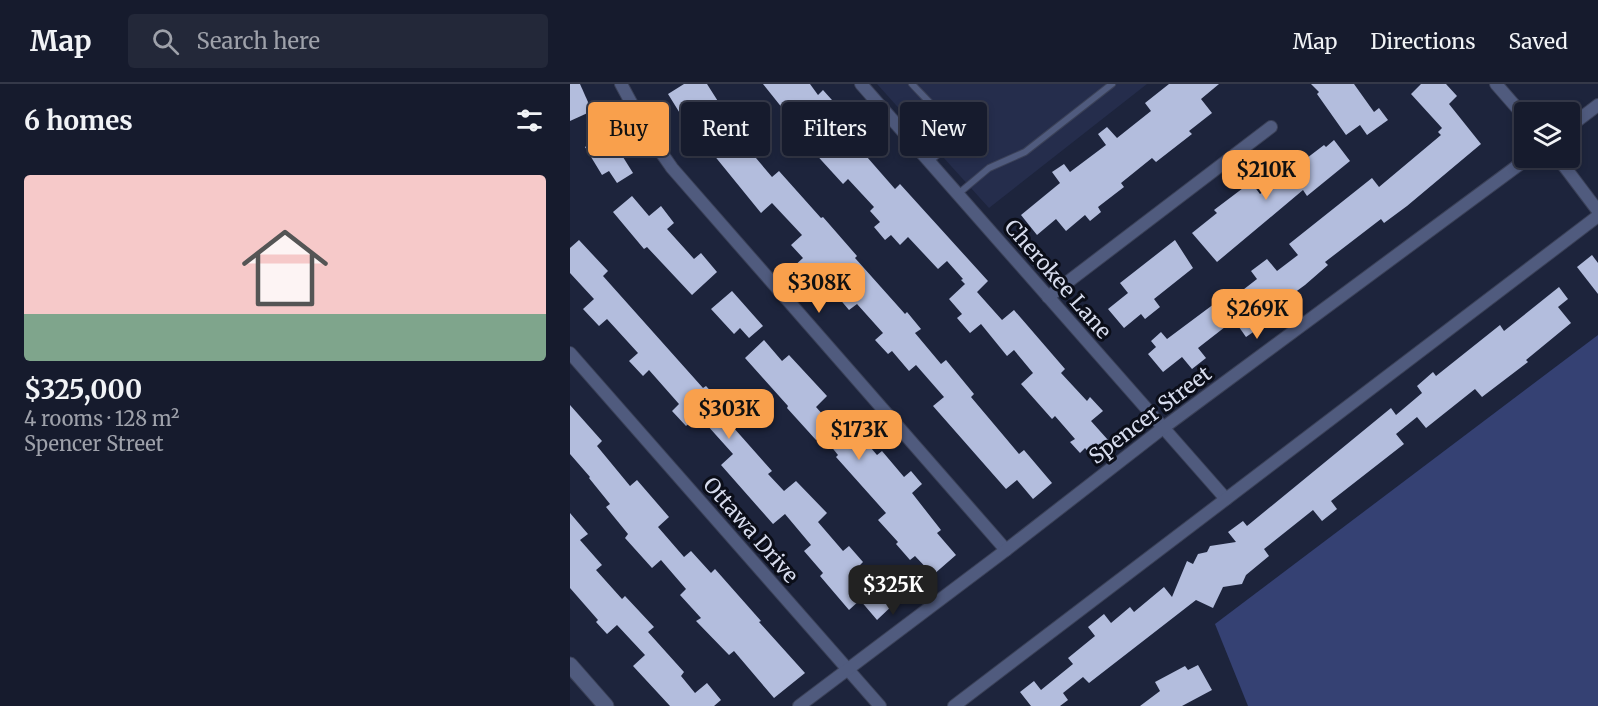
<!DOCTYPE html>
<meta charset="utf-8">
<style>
:root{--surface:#161b2d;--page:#232839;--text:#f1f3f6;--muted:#9ea1aa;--line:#353949;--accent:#f9a04c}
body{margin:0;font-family:Merriweather,serif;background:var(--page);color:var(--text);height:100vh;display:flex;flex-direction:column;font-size:22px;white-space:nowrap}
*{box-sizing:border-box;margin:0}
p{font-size:20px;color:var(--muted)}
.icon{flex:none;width:33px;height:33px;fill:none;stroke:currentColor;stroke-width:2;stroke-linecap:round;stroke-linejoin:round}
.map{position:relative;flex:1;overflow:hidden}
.drawer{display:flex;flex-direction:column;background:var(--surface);width:570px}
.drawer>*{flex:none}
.banner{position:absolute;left:18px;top:18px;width:570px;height:54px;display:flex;gap:12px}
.controls{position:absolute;left:944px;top:18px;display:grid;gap:12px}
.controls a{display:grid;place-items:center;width:66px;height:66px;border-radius:6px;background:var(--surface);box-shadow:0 3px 9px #0003,0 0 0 2px var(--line);font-size:30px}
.price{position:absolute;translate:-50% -51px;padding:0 14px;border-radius:12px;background:var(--accent);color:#111;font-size:20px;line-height:39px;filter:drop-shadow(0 2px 3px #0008)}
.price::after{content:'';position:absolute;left:50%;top:36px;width:18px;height:14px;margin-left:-9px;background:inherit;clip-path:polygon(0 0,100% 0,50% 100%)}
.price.current{background:#222;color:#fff}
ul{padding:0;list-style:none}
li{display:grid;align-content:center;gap:12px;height:318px;padding:0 24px}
li span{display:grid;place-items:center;height:186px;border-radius:6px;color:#555}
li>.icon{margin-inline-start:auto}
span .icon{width:108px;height:108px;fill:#fffc;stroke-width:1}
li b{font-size:26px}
h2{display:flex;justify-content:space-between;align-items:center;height:72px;padding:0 24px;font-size:26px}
.chip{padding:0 21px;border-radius:6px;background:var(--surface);box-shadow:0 3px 9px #0003,0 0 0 2px var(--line);font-size:21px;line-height:54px}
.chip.current{background:var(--accent);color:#111}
header{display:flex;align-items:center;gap:36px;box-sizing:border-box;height:84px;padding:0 30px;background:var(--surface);border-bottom:2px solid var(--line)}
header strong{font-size:28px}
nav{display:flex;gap:33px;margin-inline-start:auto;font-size:21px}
.search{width:420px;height:54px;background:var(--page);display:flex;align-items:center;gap:15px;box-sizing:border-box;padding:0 21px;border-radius:6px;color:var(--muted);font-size:22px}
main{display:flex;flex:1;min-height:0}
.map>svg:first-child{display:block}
</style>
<header>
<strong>Map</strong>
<div class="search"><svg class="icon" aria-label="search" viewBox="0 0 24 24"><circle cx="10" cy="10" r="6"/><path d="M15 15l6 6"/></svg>Search here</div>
<nav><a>Map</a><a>Directions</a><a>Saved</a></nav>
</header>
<main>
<section class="drawer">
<h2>6 homes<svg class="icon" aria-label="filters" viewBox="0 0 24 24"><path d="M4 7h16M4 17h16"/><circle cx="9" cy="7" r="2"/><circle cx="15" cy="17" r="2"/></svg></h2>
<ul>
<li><span style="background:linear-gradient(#f6c9c9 75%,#7fa58c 0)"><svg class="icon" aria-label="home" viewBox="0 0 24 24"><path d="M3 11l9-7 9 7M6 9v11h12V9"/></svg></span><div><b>$325,000</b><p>4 rooms · 128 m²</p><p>Spencer Street</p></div></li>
</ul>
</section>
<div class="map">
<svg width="1028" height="622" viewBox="0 0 1028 622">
<rect width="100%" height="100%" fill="#1d243c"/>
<path fill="#252d4c" d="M307,0h270l-158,124z"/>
<path fill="#354173" d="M1028,251v371h-350l-33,-82z"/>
<g fill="#b3bddd">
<path d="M0,0h10l12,27 -22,10z"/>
<path d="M114,0h23l21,33 -4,3 48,57 7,-6 42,47 2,-1 34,39 -2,2 50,56 2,-2 14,17 -6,4 26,31 5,-4 28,34 -3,3 48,57 5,-4 28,33 -19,16 -16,-19 -11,9 -73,-83 11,-9 -28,-32 -7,6 -17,-20 -4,3 -13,-14 8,-7 -26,-29 -8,6 -34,-40 -12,10 -11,-12 11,-10 -12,-13 11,-10 -30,-32 -11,10 -48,-59 5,-3 -28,-42 -9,6 -13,-21z"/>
<path d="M193,0h47l8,11 5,-5 35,39 -2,2 18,20 -7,6 28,32 5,-5 88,97 -11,11 25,28 12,-10 51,59 -4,4 26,28 3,-4 13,14 -12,10 17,19 -17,15 -6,-7 -5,5 -10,-11 5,-3 -20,-23 -3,3 -31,-35 12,-11 -19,-23 -7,6 -26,-32 -11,9 -13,-15 5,-4 -13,-15 16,-15 -4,-4 2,-1 -16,-18 -9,8 -30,-32 -8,8 -9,-10 -6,5 -11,-13 6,-5 -10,-11 4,-4 -26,-28 -5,5 -21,-23 -35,-39 4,-3z"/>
<path d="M599,0h50l-18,15 11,14 -23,18 3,3 -36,28 -4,-4 -31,25 3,4 -26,20 3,5 -11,9 -5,-6 -19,16 -10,-12 -19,16 -16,-20 39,-32 -8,-11 12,-8 6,8 36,-27 -8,-11 9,-7 10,11 34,-27 -6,-8z"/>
<path d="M741,0h43l20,28 5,-4 9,12 -21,15 -7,-10 -14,10 -29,-41 2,-2z"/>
<path d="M851,0h25l11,12 -8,8 32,40 -74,62 -23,17 -3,-4 -56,43 3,3 -23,20 -48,35 5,6 -16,11 -12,-17 -36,28 8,10 -14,11 -10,-12 -19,15 -15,-18 8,-7 -5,-6 10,-9 6,7 59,-44 4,5 27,-21 -6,-8 16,-12 10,12 21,-16 -9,-11 83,-66 7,9 62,-52 -3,-3 4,-4 -31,-34z"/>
<path d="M38,49l25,40 -16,10 -8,-12 -7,4 -17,-28z"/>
<path d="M764,56l16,21 -43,35 -4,-6 -86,72 -25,-29 25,-20 -3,-3 37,-28 9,12 64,-49 2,2z"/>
<path d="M62,112l17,20 12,-10 13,17 -7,6 27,30 7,-6 16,19 -25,23 -45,-48 -3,2 -31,-37z"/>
<path d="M9,156l29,31 -5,5 100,112 3,-2 33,36 -6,5 39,44 -4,3 16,17 12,-10 31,32 -9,9 25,29 6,-5 14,16 -3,3 35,38 -18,17 -17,-20 -11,10 -29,-34 3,-3 -19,-22 7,-6 -26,-31 -12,10 -52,-59 12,-11 -35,-39 -12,11 -14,-15 7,-7 -30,-34 -6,6 -14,-15 9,-8 -31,-34 -8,7 -16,-17 11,-10 -24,-26v-25z"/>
<path d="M605,156l18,28 -39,31 6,8 -15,12 -4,-5 -17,14 -16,-19 20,-16 -8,-10z"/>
<path d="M1022,171l6,8v31l-21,-27z"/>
<path d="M989,203l9,12 -10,8 13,16 -45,37 2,2 -46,35 -7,-8 -49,39 -9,-11 -21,17 8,10 -73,57 6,8 -15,12 -9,-11 -49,39 5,7 -23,19 -4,9 -19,3 -10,21 -17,-8 -107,83 -6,-6 -20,16 5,7 -8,6h-29l-11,-14 14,-11 7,9 32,-26 -5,-6 27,-22 -7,-9 16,-13 7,9 19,-16 4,5 30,-25 8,10 15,-36 6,3 5,-10 9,-2 3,-6 26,-4 -8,-10 15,-11 4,5 144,-118 5,7 26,-22 -5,-7 16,-14 3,4 64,-51 4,6z"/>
<path d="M162,207l31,35 -14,12 -9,-10 -6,6 -23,-25z"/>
<path d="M194,256l18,21 7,-6 38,41 -11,11 25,28 11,-9 25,29 5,-4 22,26 7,-6 11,13 -10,9 29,37 -4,3 19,22 -23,20 -18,-19 -5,4 -14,-16 2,-2 -20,-22 8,-7 -50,-56 2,-2 -16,-20 -6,5 -29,-32 1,-2 -43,-48z"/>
<path d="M0,321l32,36 -5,5 33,40 7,-6 32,37 -11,10 26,30 7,-6 20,22 4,-4 46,52 -2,1 46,51 -31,25 -40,-47 -5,4 -33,-34 5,-3 -21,-23 6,-6 -25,-29 -9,8 -27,-30 3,-4 -22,-27 4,-3 -21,-26 1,-1 -20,-23z"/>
<path d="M0,429l18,21 -8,6 22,25 -6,5 26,29 3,-3 29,31 -6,5 36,40 -3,4 14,17 12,-10 14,17 -7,6h-44l-37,-40 12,-11 -28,-30 -10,9 -11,-12 2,-2 -28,-32z"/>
<path d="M628,581l14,25 -30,16h-42l20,-15 -5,-9 30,-16 3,4z"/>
</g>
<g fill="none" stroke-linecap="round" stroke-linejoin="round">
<defs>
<g id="service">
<path d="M342,0c13,15 46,41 35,61 -4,7 -12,11 -17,16"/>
<path d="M388,110l31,-26 36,-16 87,-68"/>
</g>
<g id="minor">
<path d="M51,0l26,48 25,36 334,382"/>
<path d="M291,0l365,415"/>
<path d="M926,0l28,32"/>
<path d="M999,43l29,-22"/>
<path d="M988,74l40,53"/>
<path d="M478,213l223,-170"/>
<path d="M0,269l310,353"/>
<path d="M229,622l207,-156 157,-122 365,-270"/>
<path d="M384,622l644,-490"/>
</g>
<path id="tertiary" d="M0,581l36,41"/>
</defs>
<use href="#service" stroke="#3b4158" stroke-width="8"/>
<use href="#minor" stroke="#3b4158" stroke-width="14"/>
<use href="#tertiary" stroke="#3b4158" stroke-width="17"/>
<use href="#service" stroke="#505b7e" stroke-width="6"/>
<use href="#minor" stroke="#505b7e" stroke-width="12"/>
<use href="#tertiary" stroke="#505b7e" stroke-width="15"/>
</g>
<g text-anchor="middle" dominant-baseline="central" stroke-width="6" stroke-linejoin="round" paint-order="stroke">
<g font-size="21" fill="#d7dced" stroke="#0b0e19">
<text transform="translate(488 195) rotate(49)">Cherokee Lane</text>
<text transform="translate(580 331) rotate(-37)">Spencer Street</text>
<text transform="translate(181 446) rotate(49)">Ottawa Drive</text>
</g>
</g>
</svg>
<div class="controls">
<a><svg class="icon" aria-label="layers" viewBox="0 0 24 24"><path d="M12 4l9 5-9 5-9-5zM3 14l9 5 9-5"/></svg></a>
</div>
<b class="price" style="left:696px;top:117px">$210K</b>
<b class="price" style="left:249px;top:230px">$308K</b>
<b class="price" style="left:687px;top:256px">$269K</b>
<b class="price" style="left:159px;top:356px">$303K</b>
<b class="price" style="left:289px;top:377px">$173K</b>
<b class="price current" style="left:323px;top:532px">$325K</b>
<div class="banner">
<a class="chip current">Buy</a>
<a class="chip">Rent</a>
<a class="chip">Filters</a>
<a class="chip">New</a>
</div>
</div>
</main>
